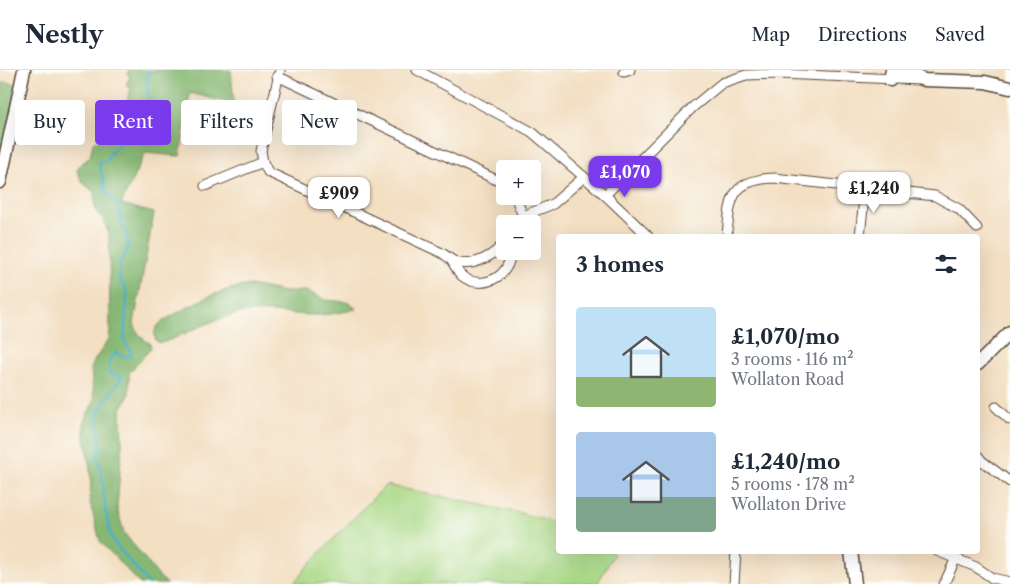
<!DOCTYPE html>
<meta charset="utf-8">
<style>
:root{--surface:#fff;--page:#f6f6f7;--text:#1f2937;--muted:#747a83;--line:#e0e1e3;--accent:#7c3aed}
body{margin:0;font-family:"Libre Caslon Text",serif;background:var(--page);color:var(--text);height:100vh;display:flex;flex-direction:column;font-size:19px;white-space:nowrap}
*{box-sizing:border-box;margin:0}
p{font-size:16px;color:var(--muted)}
.icon{flex:none;width:28px;height:28px;fill:none;stroke:currentColor;stroke-width:2;stroke-linecap:round;stroke-linejoin:round}
.map{position:relative;flex:1;overflow:hidden}
.sheet{position:absolute;left:556px;top:164px;width:424px;height:320px;display:flex;flex-direction:column;background:var(--surface);border-radius:5px;box-shadow:0 5px 20px #0002}
.sheet>*{flex:none}
.top-card{position:absolute;left:15px;top:30px;width:466px;height:45px;display:flex;gap:10px}
.controls{position:absolute;left:496px;top:90px;display:grid;gap:10px}
.controls a{display:grid;place-items:center;width:45px;height:45px;border-radius:5px;background:var(--surface);box-shadow:0 5px 20px #0002;font-size:25px}
.price{position:absolute;translate:-50% -42px;padding:0 11px;border-radius:10px;background:#fff;color:#222;font-size:16px;line-height:32px;filter:drop-shadow(0 1px 2px #0008)}
.price::after{content:'';position:absolute;left:50%;top:30px;width:15px;height:11px;margin-left:-8px;background:inherit;clip-path:polygon(0 0,100% 0,50% 100%)}
.price.active{background:var(--accent);color:#fff}
ul{padding:0;list-style:none}
li{display:flex;align-items:center;gap:15px;height:125px;padding:0 20px}
li span{display:grid;place-items:center;flex:none;width:140px;height:100px;border-radius:5px;color:#555}
li>.icon{margin-inline-start:auto}
span .icon{width:60px;height:60px;fill:#fffc;stroke-width:1}
li b{font-size:21px}
h2{display:flex;justify-content:space-between;align-items:center;height:60px;padding:0 20px;font-size:21px}
.pill{padding:0 18px;border-radius:5px;background:var(--surface);box-shadow:0 5px 20px #0002;font-size:18px;line-height:45px}
.pill.active{background:var(--accent);color:#fff}
header{display:flex;align-items:center;gap:30px;box-sizing:border-box;height:70px;padding:0 25px;background:var(--surface);border-bottom:1px solid var(--line)}
header strong{font-size:24px}
nav{display:flex;gap:28px;margin-inline-start:auto;font-size:18px}
.map>svg:first-child{display:block}
</style>
<header>
<strong>Nestly</strong>
<nav><a>Map</a><a>Directions</a><a>Saved</a></nav>
</header>
<div class="map">
<svg width="1010" height="514" viewBox="0 0 1010 514">
<rect width="100%" height="100%" fill="#fdfcf7"/>
<filter id="ink" filterUnits="userSpaceOnUse"><feTurbulence type="fractalNoise" baseFrequency=".02" numOctaves="2"/><feDisplacementMap in="SourceGraphic" scale="10" xChannelSelector="R" yChannelSelector="G"/><feConvolveMatrix kernelMatrix="1 2 1 2 8 2 1 2 1" color-interpolation-filters="sRGB"/></filter>
<filter id="wash" filterUnits="userSpaceOnUse"><feTurbulence type="fractalNoise" baseFrequency=".0096" numOctaves="4" result="noise"/><feDisplacementMap in="SourceGraphic" scale="20" xChannelSelector="R" yChannelSelector="G"/><feGaussianBlur stdDeviation="1.12" result="paint"/><feColorMatrix in="noise" values="0 0 0 0 0 0 0 0 0 0 0 0 0 0 0 0 0 1.4 0 .05"/><feComposite in="paint" operator="in"/></filter>
<g filter="url(#wash)">
<rect width="100%" height="100%" fill="#f3dfc2"/>
<path fill="#a8d886" stroke="#728152" d="M386,415l139,29 34,10v27h52l3,3 -17,30h-304l18,-22z"/>
<g fill="#86b873" stroke="#607148">
<path d="M129,0h102l3,34 -44,-11 -10,63 -35,-3 -24,51 33,9 -20,110c3,10 7,16 16,20l1,5 -22,25v22l-8,14 1,36 -5,63 7,25 33,41 10,10h-27l-40,-43 -10,-39 1,-26 -7,-44v-11l10,-20 -3,-32 3,-8 15,-22 1,-9 -1,-96 -6,-15 -5,-5 -3,-8 -1,-14 -11,-9 -6,-12 2,-5 11,-9 3,-14c11,-7 31,-27 34,-40 1,-6 2,-10 4,-15l-5,-3 4,-9 -3,-2z"/>
<path d="M3,12l14,2 -17,77v-63z"/>
<path d="M250,215l35,7 21,-1 20,9 21,2 10,7c-14,3 -28,6 -42,6 -24,0 -50,-6 -74,-2 -26,5 -51,19 -76,29l-5,1 -4,-2c-3,-9 -1,-14 7,-20 30,-17 51,-31 87,-36z"/>
</g>
<g fill="none" stroke-linecap="round" stroke-linejoin="round">
<path stroke="#48aec7" stroke-width="2.5" d="M149,0l-2,14 3,26 -42,46v4l-9,2 7,30 11,12 6,23 4,9 1,13 -8,13v19l5,6 2,9 -3,46 6,8 1,6h-9l-6,-4 -6,7 -1,14 13,4c-6,9 -22,28 -24,37 -2,16 7,28 -1,42l5,19 3,33 6,28 8,13 30,35"/>
</g>
</g>
<g filter="url(#ink)">
<g fill="none" stroke-linecap="round" stroke-linejoin="round">
<defs>
<g id="street">
<path d="M280,0l-19,81 2,11 5,10 174,81c5,3 9,7 14,9 17,6 40,-7 49,-21"/>
<path d="M417,0l115,62 73,63 43,41"/>
<path d="M624,2l6,-2"/>
<path d="M277,6l228,108"/>
<path d="M205,116l58,-24"/>
<path d="M605,125l88,-88 29,-24 24,-8 34,-1 139,6"/>
<path d="M515,126l8,20"/>
<path d="M513,154l10,-8 30,-12 31,-27"/>
<path d="M727,166c3,-37 3,-56 47,-58l161,18 24,13 18,19"/>
<path d="M860,166l5,-47"/>
<path d="M451,190c4,5 6,12 11,16 20,16 50,0 48,-25"/>
<path d="M996,337l14,13"/>
<path d="M978,386l4,5 28,21"/>
<path d="M937,481l39,16 16,11 18,4"/>
<path d="M734,514l2,-33"/>
<path d="M944,514l11,-24"/>
</g>
<g id="secondary">
<path d="M901,0l23,10 61,2 25,6"/>
<path d="M890,10l2,-10"/>
<path d="M0,112l24,-112"/>
<path d="M978,294l32,-32"/>
<path d="M851,481l4,33"/>
</g>
</defs>
<use href="#street" stroke="#574537" stroke-width="11"/>
<use href="#secondary" stroke="#574537" stroke-width="15"/>
<use href="#street" stroke="#fff" stroke-width="9"/>
<use href="#secondary" stroke="#fff" stroke-width="12"/>
</g>
</g>
</svg>
<div class="controls">
<a>+</a>
<a>−</a>
</div>
<b class="price active" style="left:625px;top:128px">£1,070</b>
<b class="price" style="left:874px;top:144px">£1,240</b>
<b class="price" style="left:339px;top:149px">£909</b>
<div class="top-card">
<a class="pill">Buy</a>
<a class="pill active">Rent</a>
<a class="pill">Filters</a>
<a class="pill">New</a>
</div>
<section class="sheet">
<h2>3 homes<svg class="icon" aria-label="filters" viewBox="0 0 24 24"><path d="M4 7h16M4 17h16"/><circle cx="9" cy="7" r="2"/><circle cx="15" cy="17" r="2"/></svg></h2>
<ul>
<li><span style="background:linear-gradient(#bfe0f5 70%,#8fb573 0)"><svg class="icon" aria-label="home" viewBox="0 0 24 24"><path d="M3 11l9-7 9 7M6 9v11h12V9"/></svg></span><div><b>£1,070/mo</b><p>3 rooms · 116 m²</p><p>Wollaton Road</p></div></li>
<li><span style="background:linear-gradient(#a9c7e8 65%,#7fa58c 0)"><svg class="icon" aria-label="home" viewBox="0 0 24 24"><path d="M3 11l9-7 9 7M6 9v11h12V9"/></svg></span><div><b>£1,240/mo</b><p>5 rooms · 178 m²</p><p>Wollaton Drive</p></div></li>
</ul>
</section>
</div>
